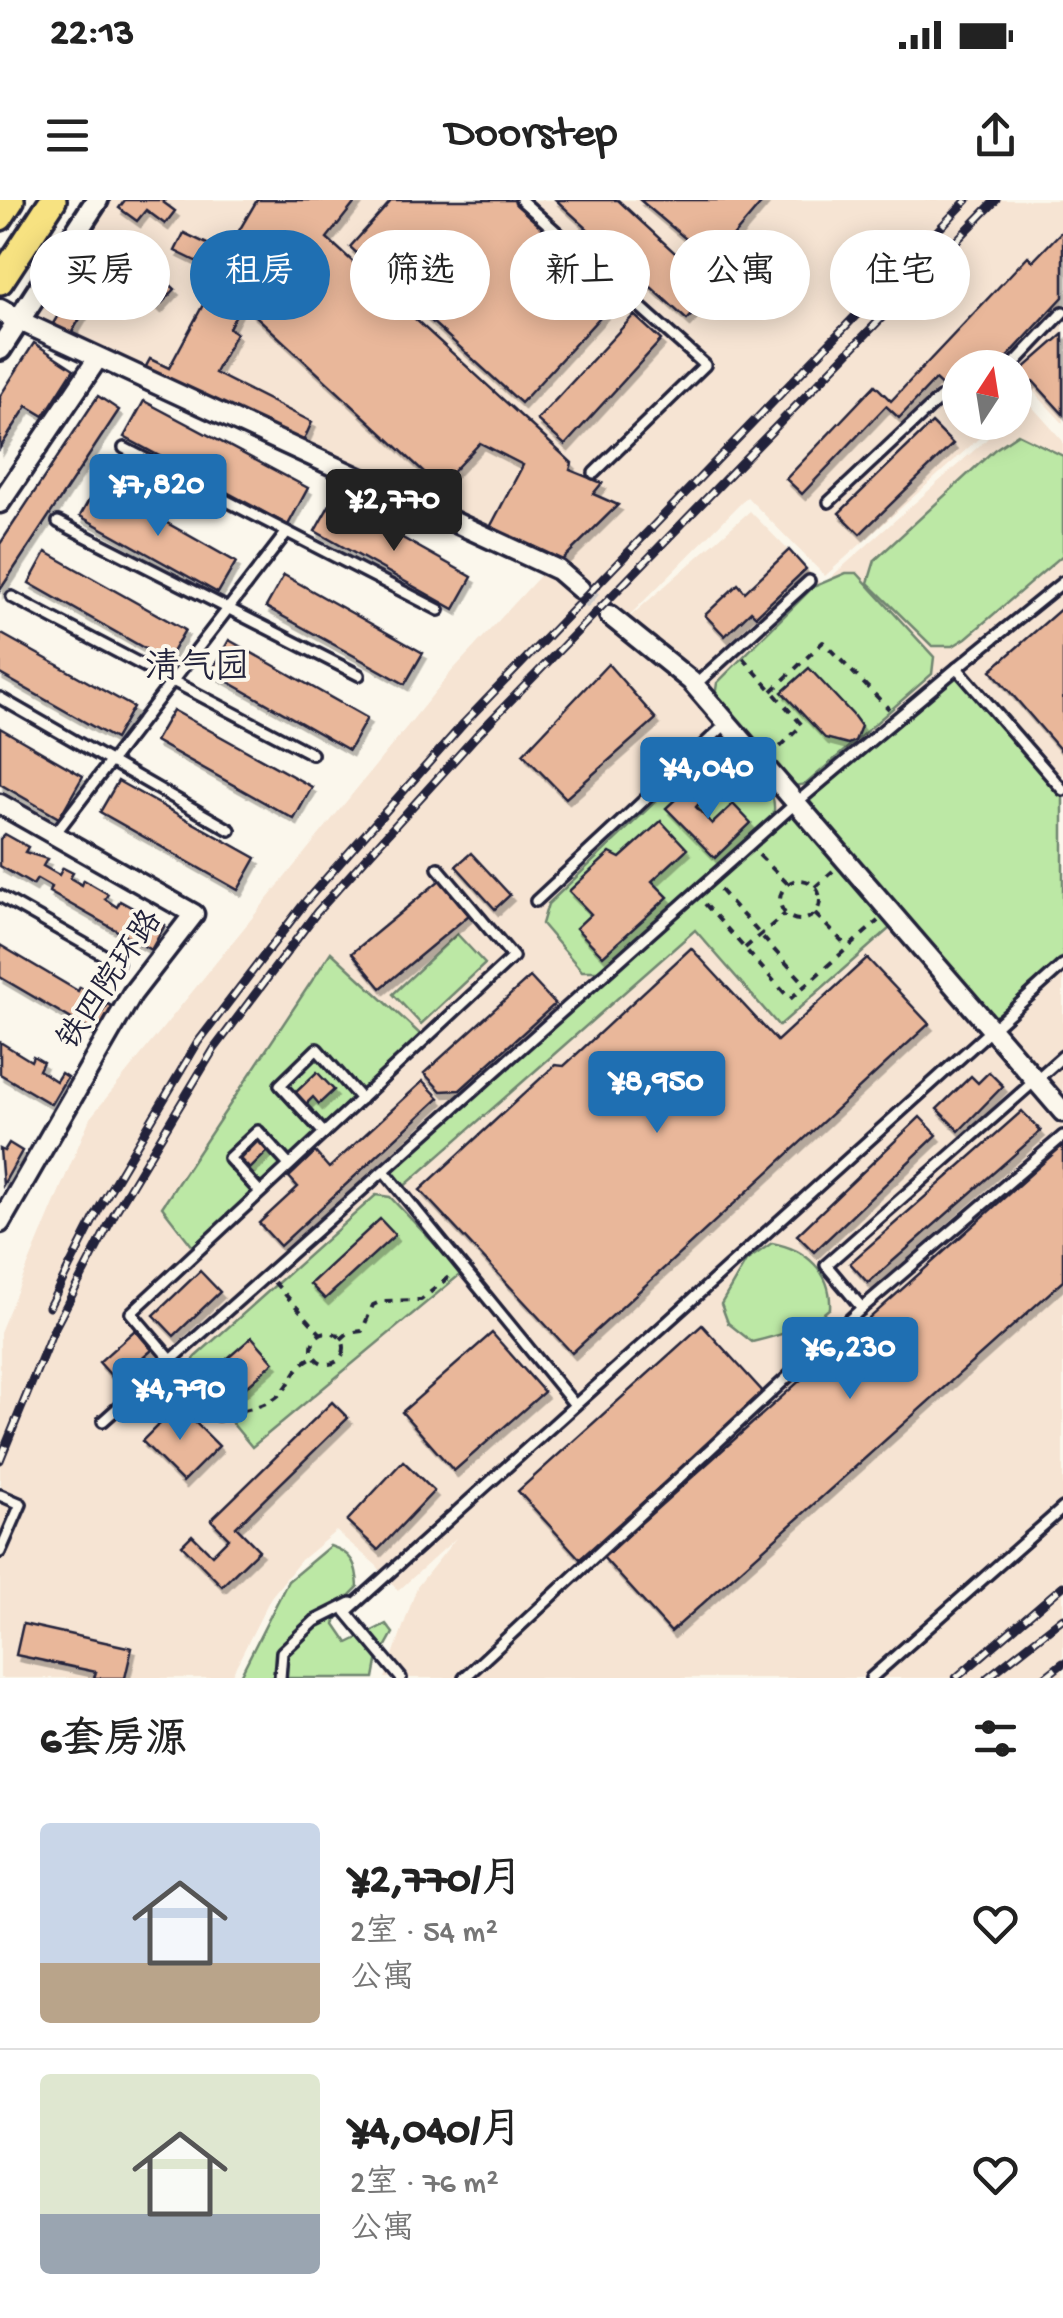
<!DOCTYPE html>
<html lang="zh">
<meta charset="utf-8">
<style>
:root{--surface:#fff;--page:#f2f2f2;--text:#222;--muted:#767676;--line:#e0e0e0;--accent:#1f6fb2}
body{margin:0;font-family:"Gochi Hand","LXGW WenKai TC",sans-serif;background:var(--page);color:var(--text);height:100vh;display:flex;flex-direction:column;font-size:38px;white-space:nowrap}
*{box-sizing:border-box;margin:0}
p{font-size:32px;color:var(--muted)}
.icon{flex:none;width:55px;height:55px;fill:none;stroke:currentColor;stroke-width:2;stroke-linecap:round;stroke-linejoin:round}
.map{position:relative;height:1478px;overflow:hidden}
.panel{display:flex;flex-direction:column;background:var(--surface);flex:1}
.panel>*{flex:none}
.hud{position:absolute;left:30px;top:30px;width:1005px;height:90px;display:flex;gap:20px}
.needle{width:65px;rotate:12deg}
.buttons{position:absolute;left:942px;top:150px;display:grid;gap:20px}
.buttons a{display:grid;place-items:center;width:90px;height:90px;border-radius:50%;background:var(--surface);box-shadow:0 5px 25px #0003;font-size:50px}
.price{position:absolute;translate:-50% -85px;padding:0 22px;border-radius:10px;background:var(--accent);color:#fff;font-size:32px;line-height:65px;filter:drop-shadow(0 2px 5px #0008)}
.price::after{content:'';position:absolute;left:50%;top:60px;width:30px;height:22px;margin-left:-15px;background:inherit;clip-path:polygon(0 0,100% 0,50% 100%)}
.price.active{background:#222;color:#fff}
ul{padding:0;list-style:none}
li{display:flex;align-items:center;gap:30px;height:250px;padding:0 40px}
li+li{border-top:2px solid var(--line)}
li span{display:grid;place-items:center;flex:none;width:280px;height:200px;border-radius:10px;color:#555}
li>.icon{margin-inline-start:auto}
span .icon{width:120px;height:120px;fill:#fffc;stroke-width:1}
li b{font-size:42px}
h2{display:flex;justify-content:space-between;align-items:center;height:120px;padding:0 40px;font-size:42px}
.chip{padding:0 35px;border-radius:45px;background:var(--surface);box-shadow:0 5px 25px #0003;font-size:35px;line-height:90px}
.chip.active{background:var(--accent);color:#fff}
.status{display:flex;justify-content:space-between;align-items:center;height:70px;padding:0 50px;background:var(--surface);direction:ltr}
.status svg{height:28px;fill:currentColor}
header{display:flex;justify-content:space-between;align-items:center;height:130px;padding:0 40px;background:var(--surface);font-size:45px;font-weight:600}
.map>svg:first-child{display:block}
</style>
<div class="status"><b>22:13</b><svg viewBox="0 0 49 12"><path d="M0 12V9h3v3zM5 12V6h3v6zM10 12V3h3v9zM15 12V0h3v12zM26 1h20v11H26zM47 4h2v5h-2z"/></svg></div>
<header><svg class="icon" aria-label="menu" viewBox="0 0 24 24"><path d="M4 6h16M4 12h16M4 18h16"/></svg>Doorstep<svg class="icon" aria-label="share" viewBox="0 0 24 24"><path d="M12 15V3M7 8l5-5 5 5M5 13v7h14v-7"/></svg></header>
<div class="map">
<svg width="1063" height="1478" viewBox="0 0 1063 1478">
<defs>
<filter id="shadow"><feDropShadow dx="3.5" dy="6" stdDeviation="0" flood-color="#0004"/></filter>
</defs>
<rect width="100%" height="100%" fill="#fbf7ec"/>
<filter id="ink" filterUnits="userSpaceOnUse"><feTurbulence type="fractalNoise" baseFrequency=".01" numOctaves="2"/><feDisplacementMap in="SourceGraphic" scale="20" xChannelSelector="R" yChannelSelector="G"/><feConvolveMatrix kernelMatrix="1 2 1 2 8 2 1 2 1" color-interpolation-filters="sRGB"/></filter>
<g filter="url(#ink)">
<path fill="#f6e4d3" d="M88,0h975v223l-30,-32 -18,15v-38h-55v54l36,1 -171,153 -78,-79 -132,133 135,-119 72,74 183,-162 10,-1v-9l12,-12 36,40v1237h-678l32,-91 39,-49 -58,53 -22,-26 -40,-34 -35,29 -30,37 -41,81h-230v-346l90,-214 362,-447 98,-106 -532,-245z"/>
<g fill="#bce8a5" stroke="#6f8570" stroke-width="2.5">
<path d="M1018,234l45,22v99l-97,83 -13,8h-21l-64,-63 7,-23 119,-110z"/>
<path d="M846,373h11l77,84 -2,17 -126,110 -12,2 -79,-90 2,-13 96,-96z"/>
<path d="M957,468l106,122v175l-71,65 -94,-109 -119,105 -84,-96 -295,260 -16,-19 326,-292z"/>
<path d="M724,550c27,5 56,39 49,67l-174,154h-17l-40,-47 6,-20 155,-148z"/>
<path d="M457,734l28,30 -64,60 -28,-30z"/>
<path d="M331,752l90,83 -228,212 -31,-40z"/>
<path d="M376,995l14,2 72,76 -210,174 -62,-75 5,-15z"/>
<path d="M772,1043c34,6 60,29 58,65 -22,20 -49,27 -78,34l-24,-19 -7,-19 25,-43z"/>
<path d="M330,1346c23,7 27,19 28,41l-15,15 -8,22 13,19 38,-19 7,9 -16,29 -3,16h-135l49,-97z"/>
</g>
<g fill="#e9b79a" stroke="#22223b" stroke-width="2.5" filter="url(#shadow)">
<path d="M125,0h40l-2,2 12,9 -10,13 -19,-14 -9,11 -18,-13z"/>
<path d="M257,0h100l-30,38 245,225 -2,7 32,13 -9,11 25,11 -60,59 -72,-29 37,-70 -43,-22 -41,43 -197,-183 -13,25 7,5 -21,40 97,49 -11,24 -158,-74 7,-13 19,9 51,-95 -45,-22 9,-18 42,20z"/>
<path d="M392,0h125l104,94 -100,109 -171,-156z"/>
<path d="M556,0h62l97,90 -28,30z"/>
<path d="M640,0h124l-52,61z"/>
<path d="M1063,30v67l-66,71h-37v35l-25,-23 -36,38 -13,-12 -84,88 -16,-15 89,-94 16,16 137,-145 5,5z"/>
<path d="M141,58l34,31 -17,18 -25,-24 3,15 -32,5 -4,-18 -31,52 -18,-10 38,-64z"/>
<path d="M634,115l27,25 -96,105 -28,-25z"/>
<path d="M1063,134v80l-30,-33 -18,16v-21z"/>
<path d="M34,143l40,26 -30,47 -17,-10 -27,42v-52z"/>
<path d="M98,196l21,14 -119,180v-46z"/>
<path d="M144,201l164,87 -20,37 -164,-88z"/>
<path d="M932,223l21,21 -93,90 -21,-21z"/>
<path d="M98,284l138,78 -18,31 -138,-77z"/>
<path d="M333,299l139,78 -18,32 -139,-78z"/>
<path d="M789,350l17,19 -50,47 -5,-5 -26,25 -20,-21 33,-31 7,8z"/>
<path d="M46,352l139,78 -18,31 -138,-78z"/>
<path d="M284,375l139,78 -18,31 -139,-77z"/>
<path d="M1063,407v146l-72,-83z"/>
<path d="M0,433l133,74 -18,32 -115,-65z"/>
<path d="M229,440l138,78 -18,32 -138,-78z"/>
<path d="M608,464l48,55 -90,79 -43,-44z"/>
<path d="M809,468l44,47 8,11 -6,15 -7,3 -23,-6 -43,-46z"/>
<path d="M173,510l139,77 -18,32 -139,-78z"/>
<path d="M0,528l83,48 -24,42 -59,-34z"/>
<path d="M118,581l138,77 -18,32 -138,-78z"/>
<path d="M690,586l13,13 -7,8 16,17 21,-20 18,19 -36,35 -49,-50z"/>
<path d="M661,621l26,28 -35,32 16,16 -65,59 -27,-28 15,-14 -22,-23 41,-38 10,5z"/>
<path d="M5,634l23,13 -3,5 22,7 -4,7 16,9 4,-7 10,5 -3,5 12,7 2,-5 24,14 -3,5 12,8 3,-6 20,11 -3,6 14,8 4,-6 10,5 -14,25 -102,-58 2,-5 -14,-8 -4,6 -33,-19v-27z"/>
<path d="M471,653l39,42 -15,14 -39,-43z"/>
<path d="M440,680l29,35 -88,73 -29,-35z"/>
<path d="M0,745l78,46 2,-4 10,6 -4,8 17,10 5,-7 5,3 -16,27 -97,-57z"/>
<path d="M691,748l86,93 90,-83 62,66 -357,329 -152,-163 135,-125 9,1z"/>
<path d="M530,777l25,27 -95,86 -19,1 -17,-18z"/>
<path d="M0,842l31,19 2,-5 10,6 -4,8 17,11 5,-8 6,4 -16,27 -51,-30z"/>
<path d="M317,872l17,18 -15,14 -6,-7 -8,8 -11,-11z"/>
<path d="M989,872l14,14 -44,45 -22,-22 34,-33 7,7z"/>
<path d="M423,881l16,17 -159,148 -21,-23 39,-36 -9,-10 26,-25 14,16z"/>
<path d="M1022,911l19,20 -173,152 -18,-20z"/>
<path d="M920,917l17,18 -123,117 -17,-17z"/>
<path d="M258,941l11,9 -19,19 -10,-10z"/>
<path d="M9,943l13,8 -19,34 -3,-36 4,2z"/>
<path d="M1063,945v136l-392,351 -68,-75z"/>
<path d="M380,1019l15,16 -70,64 -15,-15z"/>
<path d="M200,1071l20,21 -46,44 -20,-21z"/>
<path d="M702,1125l62,68 -184,166 -62,-68z"/>
<path d="M135,1130l17,20 -36,31 -17,-19z"/>
<path d="M492,1133l52,59 -90,79 -52,-59z"/>
<path d="M252,1137l22,25 -46,41 -23,-25z"/>
<path d="M332,1202l16,16 -112,109 23,23 -37,36 -40,-41 10,-10 20,20 17,-17 -18,-18z"/>
<path d="M178,1205l41,41 -36,36 -41,-41z"/>
<path d="M403,1261l31,30 -56,59 -31,-29z"/>
<path d="M23,1424l109,24 -7,30h-31l2,-6 -80,-17z"/>
</g>
<g fill="none" stroke-linecap="round" stroke-linejoin="round">
<path stroke="#d0ccc9" stroke-width="18" stroke-dasharray="18 9" stroke-linecap="butt" d="M580,389l29,26"/>
<defs>
<g id="service">
<path d="M521,0l184,165 -111,108"/>
<path d="M1010,168l53,-56"/>
<path d="M124,248l315,162"/>
<path d="M829,302l111,-104 20,19"/>
<path d="M58,322l301,153"/>
<path d="M12,397l300,157"/>
<path d="M957,468l106,-86"/>
<path d="M694,486l115,-105"/>
<path d="M0,498l230,132"/>
<path d="M54,635l233,-303"/>
<path d="M0,696l118,67"/>
<path d="M536,701l191,-178"/>
<path d="M1063,856l-237,209 36,43 201,-172"/>
<path d="M324,933l-44,-48 37,-36 44,50"/>
<path d="M384,971l191,234"/>
<path d="M260,992l-31,-34 29,-27 31,34"/>
<path d="M218,1215l-87,-102 382,-356 -75,-89"/>
<path d="M103,1221l693,-618 161,-135 106,122"/>
<path d="M0,1295l21,9 -21,48"/>
<path d="M280,1478l2,-26 33,-31 36,-18"/>
<path d="M401,1478l-55,-66 717,-647"/>
<path d="M464,1478l398,-370"/>
<path d="M871,1478l192,-170"/>
</g>
<g id="minor">
<path d="M18,120l540,250 22,19"/>
<path d="M0,303l98,-145"/>
<path d="M609,415l82,66 372,431"/>
<path d="M0,604l194,110 -62,80 -132,229"/>
</g>
<g id="tertiary">
<path d="M0,110l18,10"/>
<path d="M0,149l97,-149"/>
</g>
<g id="primary">
<path d="M0,17l11,-17"/>
<path d="M0,81l53,-81"/>
</g>
</defs>
<use href="#service" stroke="#22223b" stroke-width="16"/>
<use href="#minor" stroke="#22223b" stroke-width="25"/>
<use href="#tertiary" stroke="#22223b" stroke-width="28"/>
<use href="#primary" stroke="#22223b" stroke-width="32"/>
<g stroke="#22223b" stroke-width="4" stroke-dasharray="8 8" stroke-linecap="butt">
<path d="M743,458l59,67 -29,29"/>
<path d="M772,491l51,-49 66,67"/>
<path d="M759,655l29,29"/>
<circle cx="800" cy="700" r="20"/>
<path d="M815,687l19,-17"/>
<path d="M720,690l86,95"/>
<path d="M705,704l85,95 88,-78"/>
<path d="M815,714l32,32"/>
<path d="M745,748l40,-34"/>
<path d="M274,1082l47,52"/>
<circle cx="328" cy="1148" r="16"/>
<path d="M341,1139l7,-6 14,-2 11,-26 9,-4 39,-1 30,-25"/>
<path d="M227,1213c22,-4 46,-7 60,-27 9,-14 10,-21 27,-30"/>
</g>
<use href="#service" stroke="#fbf7ec" stroke-width="9"/>
<use href="#minor" stroke="#fbf7ec" stroke-width="18"/>
<use href="#tertiary" stroke="#fbf7ec" stroke-width="20"/>
<use href="#primary" stroke="#f7e281" stroke-width="25"/>
<defs>
<g id="rail">
<path d="M49,1107l52,-102 97,-163 108,-141 158,-178 503,-523"/>
<path d="M0,1260l52,-127 64,-122 98,-162 103,-137 159,-176 520,-536"/>
<path d="M956,1478l107,-92"/>
<path d="M987,1478l76,-60"/>
<path d="M1044,1478l19,-15"/>
</g>
</defs>
<use href="#rail" stroke="#22223b" stroke-width="9"/>
<use href="#rail" stroke="#fbf7ec" stroke-width="5" stroke-dasharray="15" stroke-linecap="butt"/>
</g>
</g>
<g text-anchor="middle" dominant-baseline="central" stroke-width="8" stroke-linejoin="round" paint-order="stroke">
<g font-size="32" fill="#22223b" stroke="#fbf7ec">
<text transform="translate(112 781) rotate(-56)">铁四院环路</text>
</g>
<g font-size="35" fill="#22223b" stroke="#fbf7ec">
<text x="197" y="470">清气园</text>
</g>
</g>
</svg>
<div class="buttons">
<a><svg class="needle" viewBox="-14 -14 28 28"><path d="M0-13l5 13h-10z" fill="#e53935"/><path d="M0 13l5-13h-10z" fill="#767676"/></svg></a>
</div>
<b class="price" style="left:158px;top:339px">¥7,820</b>
<b class="price active" style="left:394px;top:354px">¥2,770</b>
<b class="price" style="left:708px;top:622px">¥4,040</b>
<b class="price" style="left:657px;top:936px">¥8,950</b>
<b class="price" style="left:850px;top:1202px">¥6,230</b>
<b class="price" style="left:180px;top:1243px">¥4,790</b>
<div class="hud">
<a class="chip">买房</a>
<a class="chip active">租房</a>
<a class="chip">筛选</a>
<a class="chip">新上</a>
<a class="chip">公寓</a>
<a class="chip">住宅</a>
</div>
</div>
<section class="panel">
<h2>6套房源<svg class="icon" aria-label="filters" viewBox="0 0 24 24"><path d="M4 7h16M4 17h16"/><circle cx="9" cy="7" r="2"/><circle cx="15" cy="17" r="2"/></svg></h2>
<ul>
<li><span style="background:linear-gradient(#c9d6e8 70%,#b9a48a 0)"><svg class="icon" aria-label="home" viewBox="0 0 24 24"><path d="M3 11l9-7 9 7M6 9v11h12V9"/></svg></span><div><b>¥2,770/月</b><p>2室 · 54 m²</p><p>公寓</p></div><svg class="icon" aria-label="heart" viewBox="0 0 24 24"><path d="M12 20l-8-8c-3-5 5-10 8-4 3-6 11-1 8 4z"/></svg></li>
<li><span style="background:linear-gradient(#dfe7d0 70%,#9aa5b1 0)"><svg class="icon" aria-label="home" viewBox="0 0 24 24"><path d="M3 11l9-7 9 7M6 9v11h12V9"/></svg></span><div><b>¥4,040/月</b><p>2室 · 76 m²</p><p>公寓</p></div><svg class="icon" aria-label="heart" viewBox="0 0 24 24"><path d="M12 20l-8-8c-3-5 5-10 8-4 3-6 11-1 8 4z"/></svg></li>
</ul>
</section>
